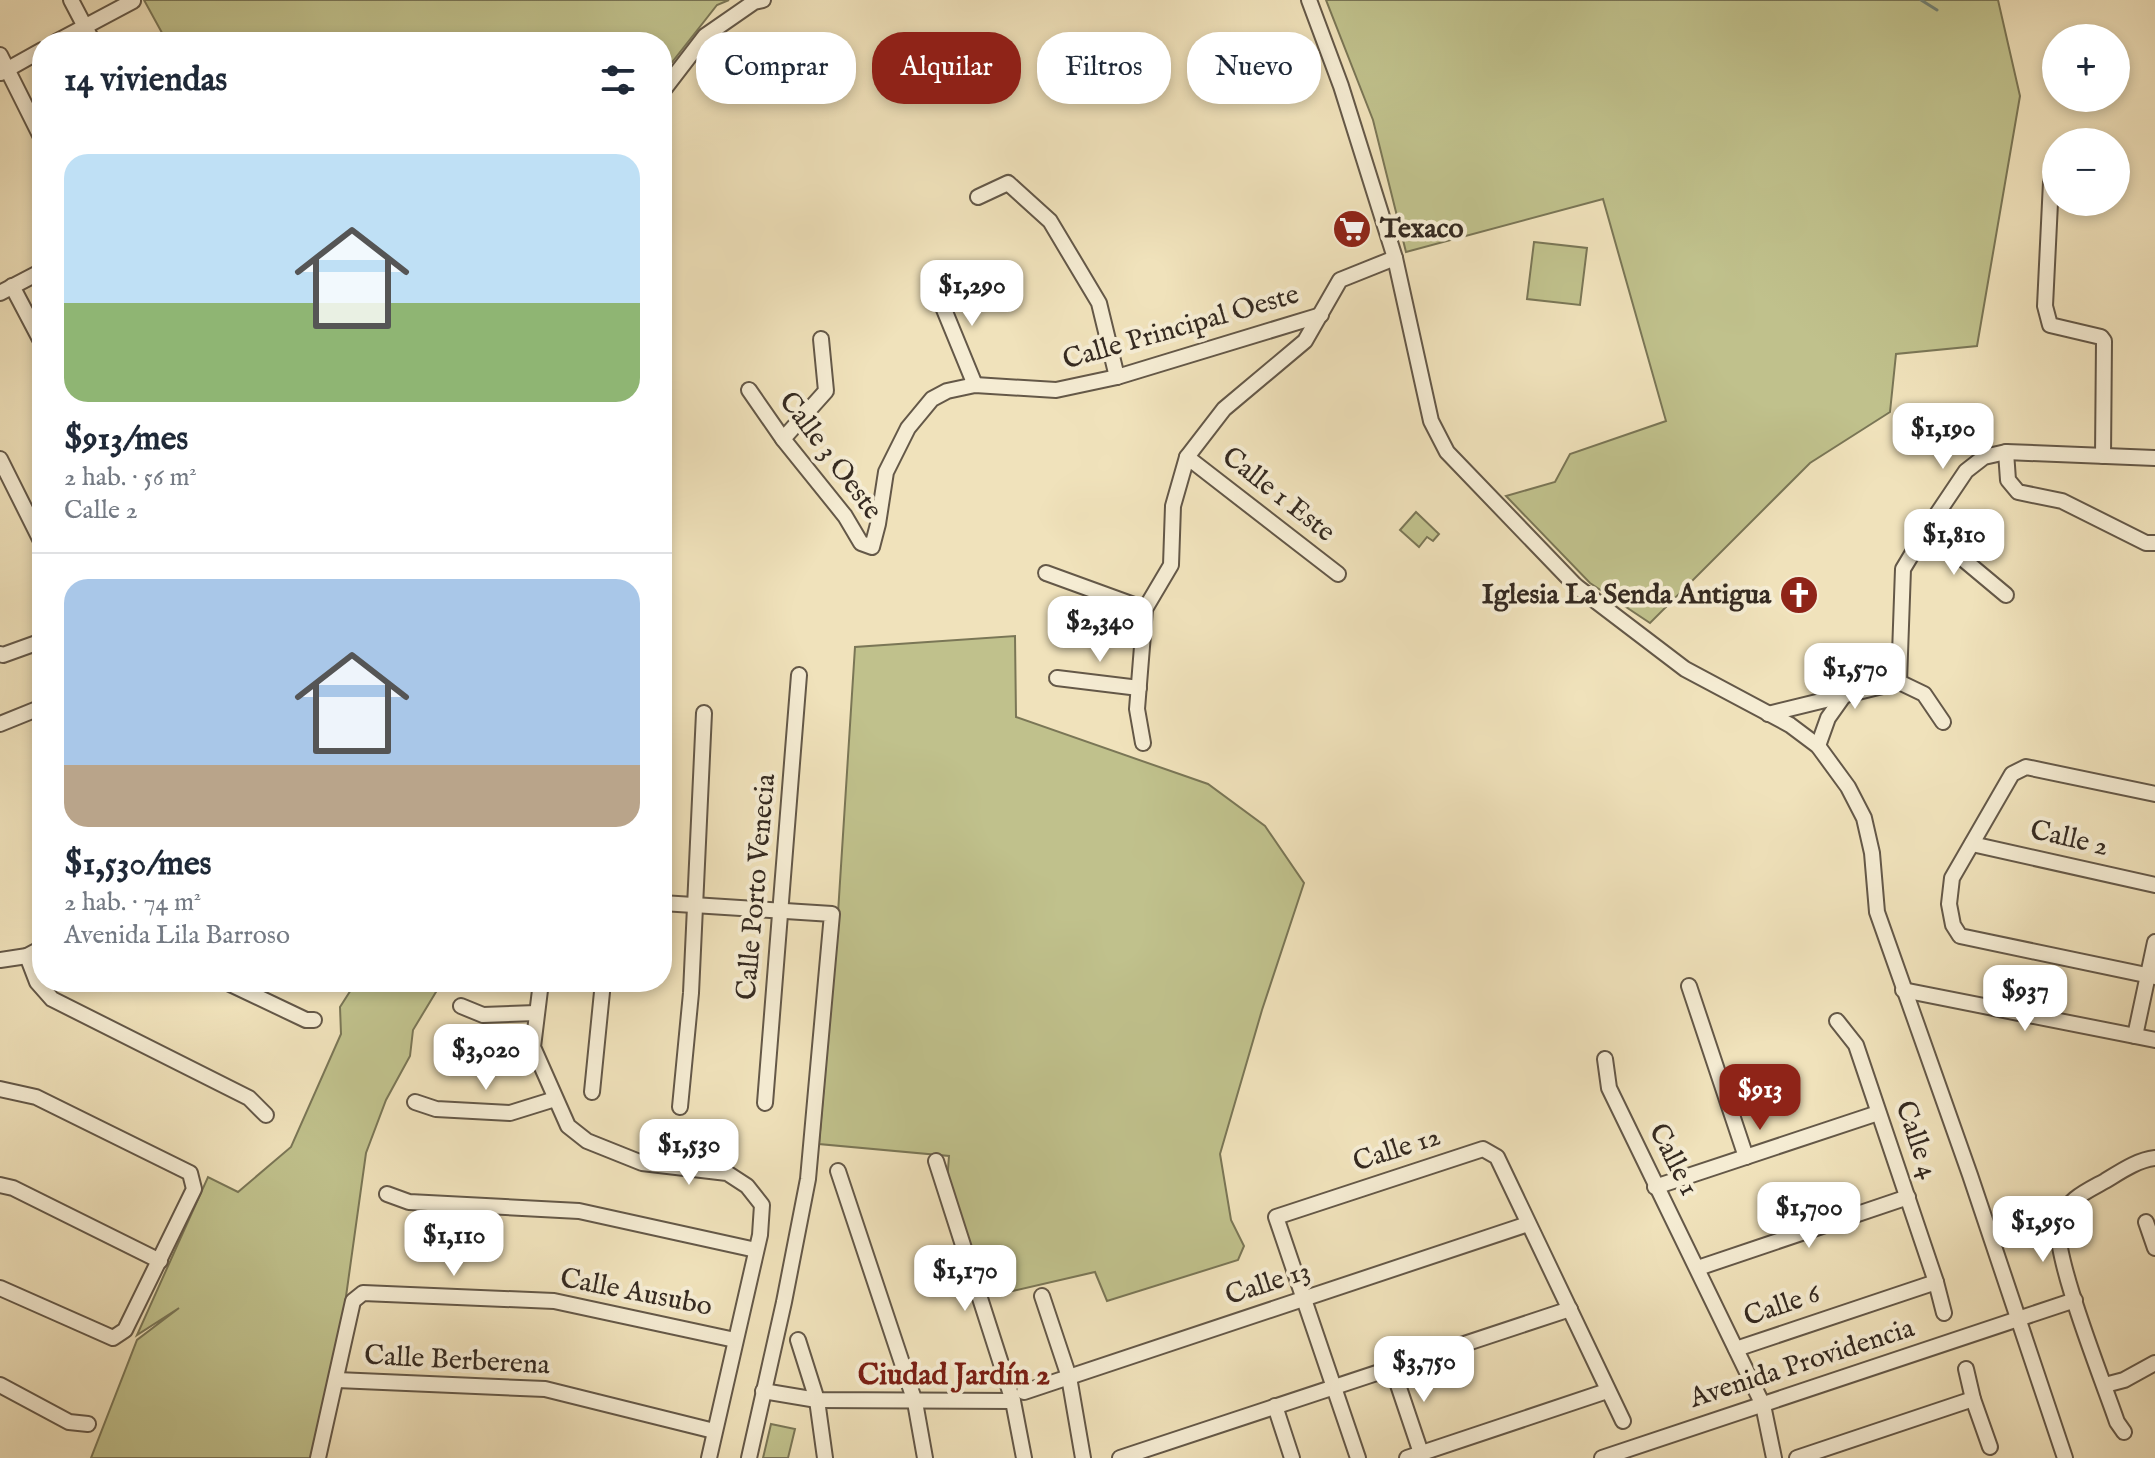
<!DOCTYPE html>
<html lang="es">
<meta charset="utf-8">
<style>
:root{--surface:#fff;--page:#f2f2f3;--text:#1f2937;--muted:#747a83;--line:#e0e1e3;--accent:#8f2418}
body{margin:0;font-family:"IM FELL English",serif;background:var(--page);color:var(--text);height:100vh;display:flex;flex-direction:column;font-size:30px;white-space:nowrap}
*{box-sizing:border-box;margin:0}
p{font-size:26px;color:var(--muted)}
.icon{flex:none;width:44px;height:44px;fill:none;stroke:currentColor;stroke-width:2;stroke-linecap:round;stroke-linejoin:round}
.map{position:relative;flex:1;overflow:hidden}
.sheet{position:absolute;left:32px;top:32px;width:640px;height:960px;display:flex;flex-direction:column;background:var(--surface);border-radius:32px;box-shadow:0 4px 12px #0003}
.sheet>*{flex:none}
.hud{position:absolute;left:696px;top:32px;width:760px;height:72px;display:flex;gap:16px}
.controls{position:absolute;left:2042px;top:24px;display:grid;gap:16px}
.controls a{display:grid;place-items:center;width:88px;height:88px;border-radius:50%;background:var(--surface);box-shadow:0 4px 12px #0003;font-size:40px}
.price{position:absolute;translate:-50% -68px;padding:0 18px;border-radius:16px;background:#fff;color:#222;font-size:26px;line-height:52px;filter:drop-shadow(0 2px 4px #0008)}
.price::after{content:'';position:absolute;left:50%;top:48px;width:24px;height:18px;margin-left:-12px;background:inherit;clip-path:polygon(0 0,100% 0,50% 100%)}
.price.current{background:var(--accent);color:#fff}
ul{padding:0;list-style:none}
li{display:grid;align-content:center;gap:16px;height:424px;padding:0 32px}
li+li{border-top:2px solid var(--line)}
li span{display:grid;place-items:center;height:248px;border-radius:24px;color:#555}
li>.icon{margin-inline-start:auto}
span .icon{width:144px;height:144px;fill:#fffc;stroke-width:1}
li b{font-size:34px}
h2{display:flex;justify-content:space-between;align-items:center;height:96px;padding:0 32px;font-size:34px}
.pill{padding:0 28px;border-radius:32px;background:var(--surface);box-shadow:0 4px 12px #0003;font-size:28px;line-height:72px}
.pill.current{background:var(--accent);color:#fff}
.map>svg:first-child{display:block}
</style>
<div class="map">
<svg width="2155" height="1458" viewBox="0 0 2155 1458">
<rect width="100%" height="100%" fill="#f0e2bb"/>
<filter id="stains"><feTurbulence type="fractalNoise" baseFrequency=".0025" numOctaves="4"/><feColorMatrix values="0 0 0 0 .2 0 0 0 0 .09 0 0 0 0 .02 0 0 0 .5 -.17"/></filter>
<radialGradient id="worn" r=".72"><stop offset=".6" stop-color="#630" stop-opacity="0"/><stop offset="1" stop-color="#630" stop-opacity=".3"/></radialGradient>
<g fill="#c0c18c" stroke="#7a7656" stroke-width="2">
<path d="M144,0h585l-12,5 -55,70v-33h-495z"/>
<path d="M1326,0h672l22,96 -43,250 -81,8 -6,58 -80,51 -160,160 -60,-40 -84,-87 49,-14 15,-28 96,-33 -63,-222 -197,53 -33,-132z"/>
<path d="M1534,242l53,6 -7,57 -53,-6z"/>
<path d="M1416,512l23,22 -6,7 -6,-4 -8,10 -19,-17z"/>
<path d="M1015,636l1,81 192,67 57,42 39,57 -42,127 -42,144 11,66 13,26 -6,14 -131,41 -12,-29 -100,23 -49,-99 3,-40 -130,-12 19,-231 17,-266z"/>
<path d="M356,982h86l-29,48 -3,26 -24,44 -20,53 -23,165 -31,140h-221l46,-118 42,-32 -42,27 71,-158 30,15 53,-45 50,-113 -1,-27z"/>
<path d="M771,1424l24,5 -7,29h-25z"/>
</g>
<g fill="none" stroke-linecap="round" stroke-linejoin="round">
<path stroke="#728376" stroke-width="3" d="M1921,0l16,10"/>
<defs>
<g id="minor">
<path d="M71,0l22,42"/>
<path d="M1309,0l32,86 54,172 36,163 16,31 129,134 109,83 105,56 28,21 30,41 16,31 8,35 5,59 93,263 95,283"/>
<path d="M56,42l77,-41"/>
<path d="M0,55l42,84"/>
<path d="M1,73l41,-23"/>
<path d="M662,92l43,-56 49,-34 9,-2"/>
<path d="M2051,182l-6,124 5,19 51,12 3,4 -1,115"/>
<path d="M978,197l30,-14 42,38 49,82 18,74"/>
<path d="M934,285l41,100"/>
<path d="M12,286l30,57"/>
<path d="M0,293l42,-22"/>
<path d="M749,390l34,49 62,77 16,27 11,4 6,-23 8,-52 22,-44 24,-29 15,-8 28,-6 81,5 61,-13 204,-62"/>
<path d="M783,439l43,-48 -5,-52"/>
<path d="M2006,452l2,28 10,12 44,9 84,42h9"/>
<path d="M1187,457l151,117"/>
<path d="M0,459l42,84"/>
<path d="M1927,529l79,66"/>
<path d="M1046,573l99,36"/>
<path d="M0,654l3,1 39,-14"/>
<path d="M1057,678l82,10"/>
<path d="M1899,682l4,-113 24,-40 39,-58 18,-14 22,-5 149,6"/>
<path d="M1768,714l131,-32 25,12 19,28"/>
<path d="M0,724l42,-17"/>
<path d="M1143,743l-6,-34 8,-100 26,-44 2,-59 14,-49 37,-48 81,-68 35,-61 55,-22"/>
<path d="M1818,746l10,-28 17,-24"/>
<path d="M2155,794l-129,-27 -14,7 -60,104 -3,26 4,21 7,11 195,41"/>
<path d="M1972,844l183,41"/>
<path d="M662,903l170,11 -24,265 -24,123 -35,156"/>
<path d="M27,956l10,26 15,17 197,99 17,17"/>
<path d="M0,960l27,-4 15,-8"/>
<path d="M226,982l80,38h8"/>
<path d="M541,982l-8,65 35,79 19,15 55,22 85,10 20,13 15,19 -2,30 -51,223"/>
<path d="M1689,986l57,171"/>
<path d="M1903,990l252,50"/>
<path d="M461,1006l22,9 53,-2"/>
<path d="M1837,1021l19,24 80,237 8,31"/>
<path d="M2135,1036l20,-94"/>
<path d="M1605,1059l4,29 154,317 11,53"/>
<path d="M0,1089l36,8 154,76 4,16 -69,141 -12,8 -113,-50"/>
<path d="M592,1092l11,-110"/>
<path d="M415,1102l21,7 74,4 45,-14"/>
<path d="M765,1103l34,-428"/>
<path d="M680,1107l11,-114 13,-280"/>
<path d="M936,1161l77,240 11,57"/>
<path d="M838,1171l77,231 10,56"/>
<path d="M0,1185l13,3 147,73"/>
<path d="M1655,1187l223,-74"/>
<path d="M387,1194l22,8 170,9 177,39"/>
<path d="M2146,1222l9,26"/>
<path d="M1698,1268l210,-71"/>
<path d="M1042,1296l27,81 14,81"/>
<path d="M798,1340l19,60 8,58"/>
<path d="M1736,1349l200,-67"/>
<path d="M1392,1367l29,86"/>
<path d="M1966,1369l7,30 17,48"/>
<path d="M337,1380l208,9 169,42"/>
<path d="M0,1385l69,37 19,2"/>
<path d="M2105,1385l19,-5 31,-17"/>
<path d="M763,1391l54,9 196,1"/>
<path d="M1024,1392l504,-168"/>
<path d="M1275,1406l17,52"/>
<path d="M2124,1432l-7,-10c-12,-36 -67,-172 -58,-201 7,-21 28,-30 46,-40 15,-9 32,-21 50,-23"/>
<path d="M318,1458l35,-157 10,-8 191,8 181,39"/>
<path d="M1120,1458l450,-149"/>
<path d="M1358,1458l-82,-241 207,-68 14,8 126,264"/>
<path d="M1407,1458l200,-67"/>
<path d="M1602,1458l473,-158"/>
<path d="M1797,1458l176,-59"/>
</g>
</defs>
<use href="#minor" stroke="#645848" stroke-width="18"/>
<use href="#minor" stroke="#f5ecd3" stroke-width="14"/>
</g>
<defs>
<symbol id="supermarket-disc" viewBox="-11 -11 22 22"><circle r="9.5" fill="#8f2418" stroke="#f5ecd3"/><path d="M-6-5.5h2.5l.6 2H6L4.5 2H-2.5L-4.4-4H-6ZM-1.5 3.2a1.3 1.3 0 1 0 .1 0ZM3 3.2a1.3 1.3 0 1 0 .1 0Z" fill="#fff"/></symbol>
<symbol id="church-disc" viewBox="-11 -11 22 22"><circle r="9.5" fill="#8f2418" stroke="#f5ecd3"/><path d="M-1.2-6h2.4v3.5h3.3v2.4h-3.3V6h-2.4V-.1h-3.3v-2.4h3.3Z" fill="#fff"/></symbol>
</defs>
<g fill-rule="evenodd">
<use href="#supermarket-disc" x="1330" y="207" width="44" height="44"/>
<use href="#church-disc" x="1777" y="573" width="44" height="44"/>
</g>
<g text-anchor="middle" dominant-baseline="central" stroke-width="8" stroke-linejoin="round" paint-order="stroke">
<g font-size="28" font-weight="bold" fill="#352a21" stroke="#f5ecd3" text-anchor="start">
<text x="1380" y="229">Texaco</text>
<text x="1771" y="595" text-anchor="end">Iglesia La Senda Antigua</text>
</g>
<g font-size="28" fill="#352a21" stroke="#f5ecd3">
<text transform="translate(1181 328) rotate(-16)">Calle Principal Oeste</text>
<text transform="translate(830 456) rotate(53)">Calle 3 Oeste</text>
<text transform="translate(1278 495) rotate(38)">Calle 1 Este</text>
<text transform="translate(2069 839) rotate(13)">Calle 2</text>
<text transform="translate(757 887) rotate(-85)">Calle Porto Venecia</text>
<text transform="translate(1916 1140) rotate(71)">Calle 4</text>
<text transform="translate(1397 1150) rotate(-18)">Calle 12</text>
<text transform="translate(1673 1160) rotate(63)">Calle 1</text>
<text transform="translate(1268 1284) rotate(-18)">Calle 13</text>
<text transform="translate(636 1293) rotate(11)">Calle Ausubo</text>
<text transform="translate(1782 1306) rotate(-19)">Calle 6</text>
<text transform="translate(457 1361) rotate(3)">Calle Berberena</text>
<text transform="translate(1802 1364) rotate(-18)">Avenida Providencia</text>
</g>
<g font-size="30" font-weight="bold" fill="#7a1f14" stroke="#f5ecd3">
<text x="954" y="1376">Ciudad Jardín 2</text>
</g>
</g>
<rect width="100%" height="100%" filter="url(#stains)"/>
<rect width="100%" height="100%" fill="url(#worn)"/>
</svg>
<div class="controls">
<a>+</a>
<a>−</a>
</div>
<b class="price" style="left:972px;top:328px">$1,290</b>
<b class="price" style="left:1943px;top:471px">$1,190</b>
<b class="price" style="left:1954px;top:577px">$1,810</b>
<b class="price" style="left:1100px;top:664px">$2,340</b>
<b class="price" style="left:1855px;top:711px">$1,570</b>
<b class="price" style="left:2025px;top:1033px">$937</b>
<b class="price" style="left:486px;top:1092px">$3,020</b>
<b class="price current" style="left:1760px;top:1132px">$913</b>
<b class="price" style="left:689px;top:1187px">$1,530</b>
<b class="price" style="left:1809px;top:1250px">$1,700</b>
<b class="price" style="left:2043px;top:1264px">$1,950</b>
<b class="price" style="left:454px;top:1278px">$1,110</b>
<b class="price" style="left:965px;top:1313px">$1,170</b>
<b class="price" style="left:1424px;top:1404px">$3,750</b>
<div class="hud">
<a class="pill">Comprar</a>
<a class="pill current">Alquilar</a>
<a class="pill">Filtros</a>
<a class="pill">Nuevo</a>
</div>
<section class="sheet">
<h2>14 viviendas<svg class="icon" aria-label="filters" viewBox="0 0 24 24"><path d="M4 7h16M4 17h16"/><circle cx="9" cy="7" r="2"/><circle cx="15" cy="17" r="2"/></svg></h2>
<ul>
<li><span style="background:linear-gradient(#bfe0f5 60%,#8fb573 0)"><svg class="icon" aria-label="home" viewBox="0 0 24 24"><path d="M3 11l9-7 9 7M6 9v11h12V9"/></svg></span><div><b>$913/mes</b><p>2 hab. · 56 m²</p><p>Calle 2</p></div></li>
<li><span style="background:linear-gradient(#a9c7e8 75%,#b9a48a 0)"><svg class="icon" aria-label="home" viewBox="0 0 24 24"><path d="M3 11l9-7 9 7M6 9v11h12V9"/></svg></span><div><b>$1,530/mes</b><p>2 hab. · 74 m²</p><p>Avenida Lila Barroso</p></div></li>
</ul>
</section>
</div>
